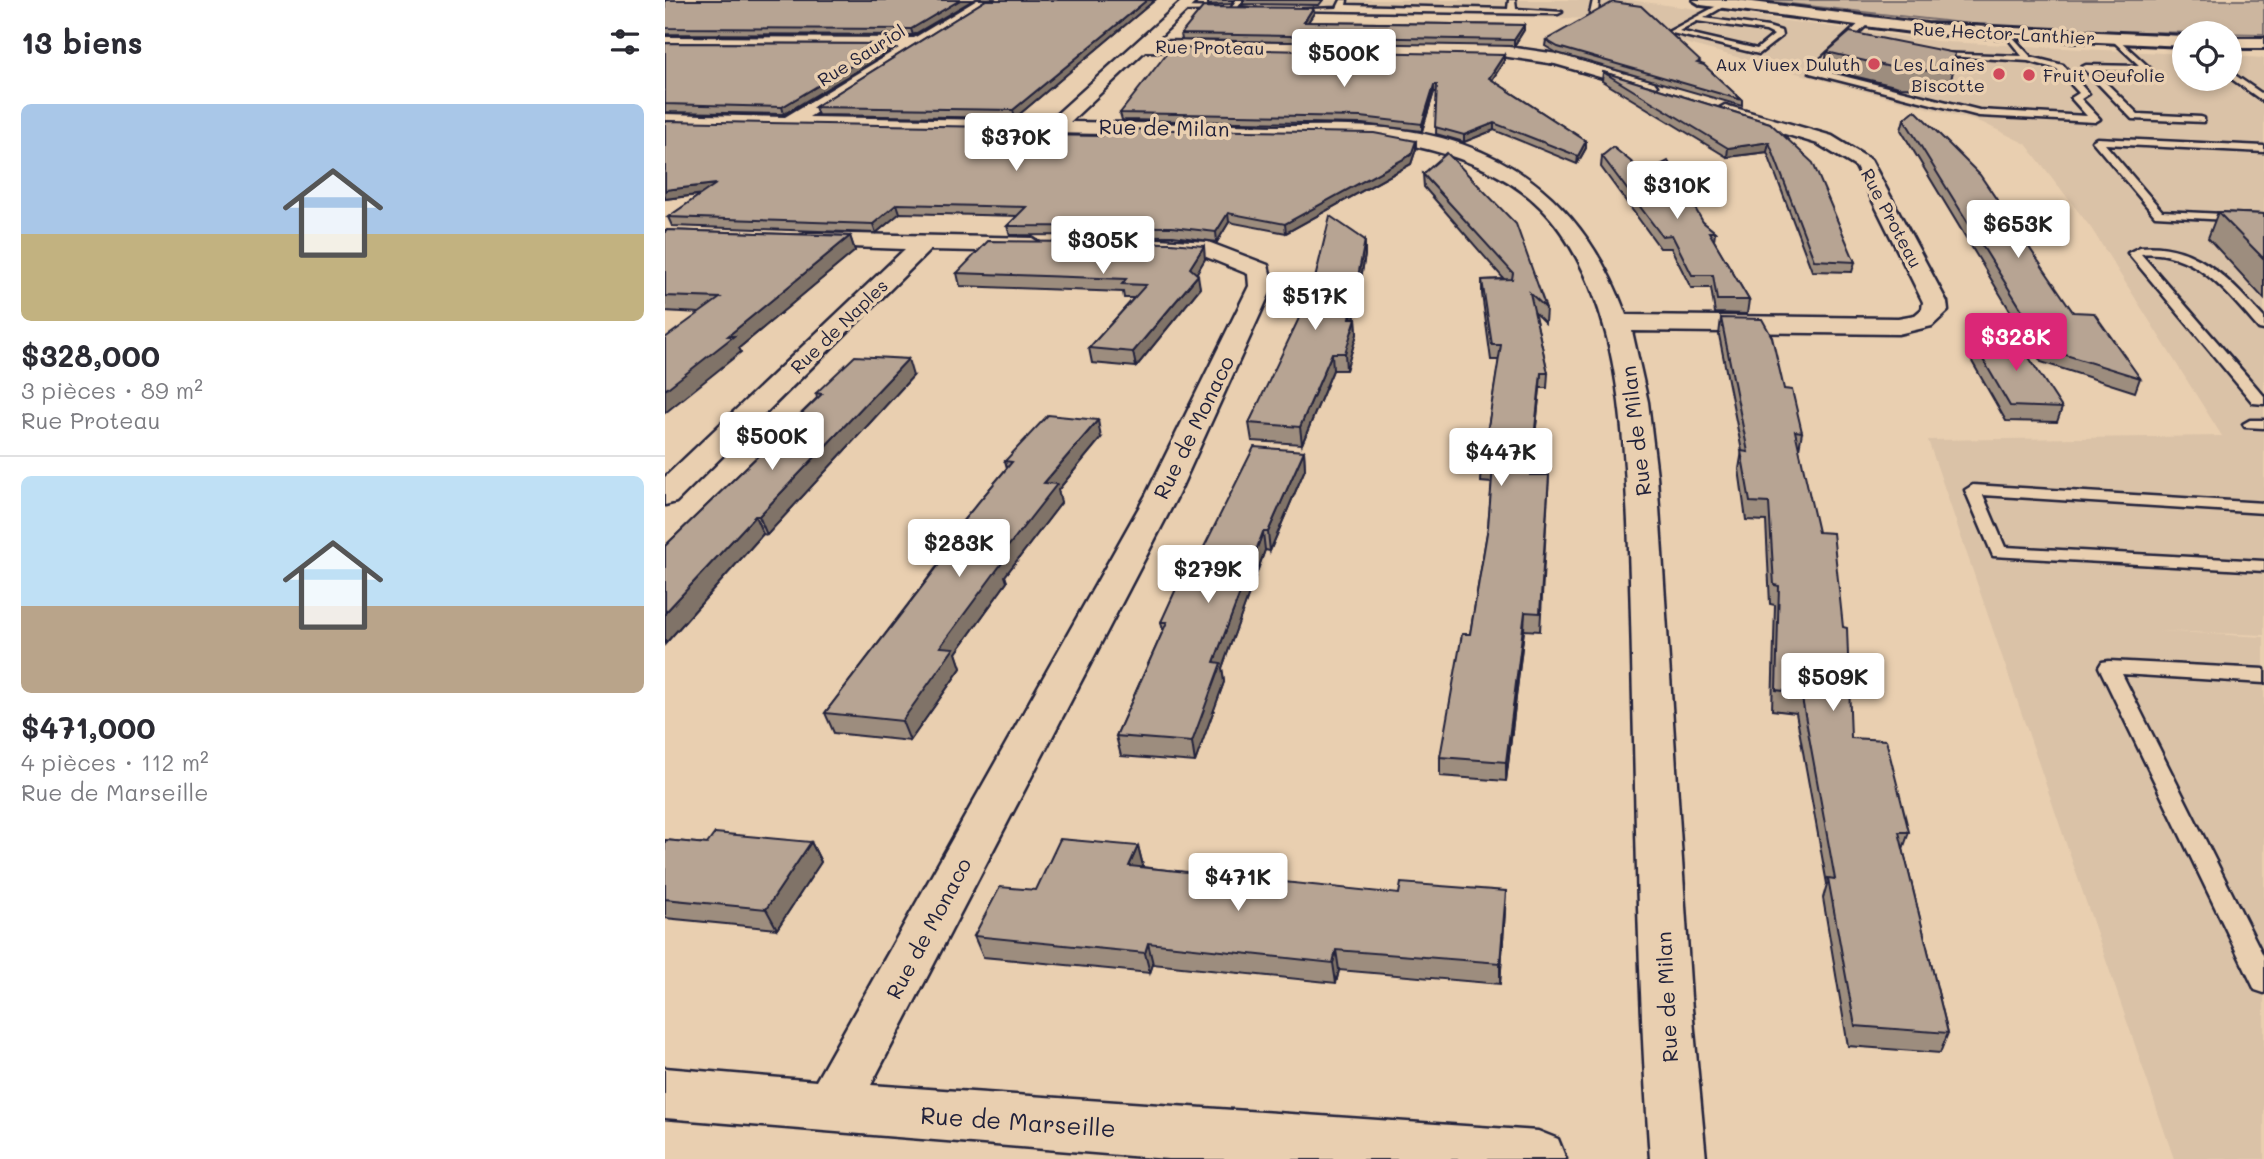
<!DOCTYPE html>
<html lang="fr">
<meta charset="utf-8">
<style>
:root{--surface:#fff;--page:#f7f7f7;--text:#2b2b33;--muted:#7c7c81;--line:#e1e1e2;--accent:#db2777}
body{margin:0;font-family:Mali,sans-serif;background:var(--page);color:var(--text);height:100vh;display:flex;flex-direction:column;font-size:26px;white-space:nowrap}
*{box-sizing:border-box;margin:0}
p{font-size:23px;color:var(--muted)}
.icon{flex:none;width:38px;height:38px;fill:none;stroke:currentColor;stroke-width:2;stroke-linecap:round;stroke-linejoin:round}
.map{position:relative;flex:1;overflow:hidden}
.details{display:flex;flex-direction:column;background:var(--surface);width:665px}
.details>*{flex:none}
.tools{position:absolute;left:1507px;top:21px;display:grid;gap:14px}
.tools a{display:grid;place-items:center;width:70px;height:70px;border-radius:50%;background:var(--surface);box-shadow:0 4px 10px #0003;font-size:35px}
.price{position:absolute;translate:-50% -60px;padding:0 16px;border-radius:7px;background:#fff;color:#222;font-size:23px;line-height:46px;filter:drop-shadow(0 2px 4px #0008)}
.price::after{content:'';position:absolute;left:50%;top:42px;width:21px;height:16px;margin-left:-10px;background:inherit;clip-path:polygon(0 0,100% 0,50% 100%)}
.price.selected{background:var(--accent);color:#fff}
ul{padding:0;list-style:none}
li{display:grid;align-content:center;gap:14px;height:371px;padding:0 21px}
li+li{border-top:2px solid var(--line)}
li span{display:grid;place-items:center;height:217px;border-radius:10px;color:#555}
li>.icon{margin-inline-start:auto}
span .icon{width:126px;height:126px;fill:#fffc;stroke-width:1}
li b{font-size:30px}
h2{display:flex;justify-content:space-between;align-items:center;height:84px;padding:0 21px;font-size:30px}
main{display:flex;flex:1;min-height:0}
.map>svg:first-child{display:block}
</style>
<main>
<section class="details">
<h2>13 biens<svg class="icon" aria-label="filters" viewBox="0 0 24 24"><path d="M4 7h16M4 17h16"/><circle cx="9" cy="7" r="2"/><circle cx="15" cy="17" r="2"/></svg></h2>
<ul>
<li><span style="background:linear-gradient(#a9c7e8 60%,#c2b280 0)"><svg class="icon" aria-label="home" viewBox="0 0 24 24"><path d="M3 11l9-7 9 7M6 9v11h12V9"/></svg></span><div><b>$328,000</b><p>3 pièces · 89 m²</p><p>Rue Proteau</p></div></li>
<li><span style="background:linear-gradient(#bfe0f5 60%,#b9a48a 0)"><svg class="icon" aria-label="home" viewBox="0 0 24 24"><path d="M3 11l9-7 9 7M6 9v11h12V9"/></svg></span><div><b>$471,000</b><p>4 pièces · 112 m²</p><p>Rue de Marseille</p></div></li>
</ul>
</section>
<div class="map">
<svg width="1599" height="1159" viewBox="0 0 1599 1159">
<rect width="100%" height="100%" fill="#e9cfb0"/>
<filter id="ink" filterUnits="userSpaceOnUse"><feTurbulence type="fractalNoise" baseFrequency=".0143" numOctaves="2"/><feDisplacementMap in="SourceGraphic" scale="14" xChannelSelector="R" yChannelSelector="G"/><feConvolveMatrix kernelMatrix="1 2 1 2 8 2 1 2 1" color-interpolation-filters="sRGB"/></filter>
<g filter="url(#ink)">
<path fill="#dac2a7" d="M546,0h418l316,42 239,12v25h45l1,-23 34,2v577l-106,-4 106,6v522h-90l-246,-719 294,-4 -131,-208 -65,-84 -43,-21 -388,-104 -394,-10z"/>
<path fill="#ccb69f" stroke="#776c6d" stroke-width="2" d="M1090,0h509v34l-238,-4z"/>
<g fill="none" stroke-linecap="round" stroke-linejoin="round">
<defs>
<g id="service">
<path d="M571,0h7l-5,7 19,2 -27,2z"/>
<path d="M676,0h6l-1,5 162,4 1,-9h6l1,9 46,3 -4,2 -271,-4 50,-2z"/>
<path d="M928,0h6l-1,14 -4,2 -4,-2z"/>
<path d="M1061,1l2,3 -24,14 64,9 13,4 1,5 -23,18 -91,-22zM1032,21l69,10 8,4 -17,14 -78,-18z"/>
<path d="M517,7l41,1 4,2 -48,1z"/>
<path d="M1198,20l7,2 -18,17 9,1v4l-14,-2 -28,28 160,40 108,6 -16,-18 8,-5 -22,-24 -29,-8 -98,-6 4,-2 88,3 -17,-21 4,-2 22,24 32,8 26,29 -8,5 19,20 -5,3 -116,-6 -169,-43v-4z"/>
<path d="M1451,37l35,32 -4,2 -54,-1 45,44 63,3 3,1v4l-72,-3 -50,-52 4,-2 54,1 -27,-25z"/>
<path d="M1564,71l35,24v7l-35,-25z"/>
<path d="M1432,138l167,8v6l-159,-8 57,67 102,5v6l-109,-6 -61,-73 -2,-2z"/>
<path d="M1475,247c56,-6 90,34 124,71v12l-5,-1c-32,-36 -64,-80 -118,-75l123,142v8l-11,-1 -125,-150z"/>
<path d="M1585,420h14v8l-19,-1 -2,-3z"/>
<path d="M1308,485l291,18v10l-281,-18 22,52 259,14v10l-271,-15 -28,-66z"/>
<path d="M1444,661l155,8v14l-142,-9 142,283v36l-9,-3 -156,-323 3,-5z"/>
</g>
<g id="minor">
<path d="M312,0h17l-185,117 240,4 134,-121h15l-43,41 347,5 55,8 97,28 3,4 -9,5 -93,-27 -53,-8 -357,-5 -75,71c68,1 135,2 203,4 33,0 68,-1 101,1 126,9 209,71 252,188l272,3 17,-3 7,-6 1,-7 -67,-135 -38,-23 -99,-30 -3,-4 9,-5 107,31 39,24 76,142 1,9 -16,15 -34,8 -266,-3 16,71 9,74 34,522 15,161h-56c-10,-139 -13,-278 -16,-417 -2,-73 -3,-147 -6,-220 -5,-99 -9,-206 -67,-290 -41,-61 -117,-83 -186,-93l-710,-13v-12l120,3 114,-69 -234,-1v-10l249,1z"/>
<path d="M140,233l227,5 11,7 -11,7 -102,-2 -254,252 -11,3v-28l240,-228 -108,-4 -3,-5z"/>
<path d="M493,239l50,3 60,23 5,21 -95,209 -307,590 667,46 20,8 8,20h-398l-503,-41v-50l151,13 330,-586 103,-209 -1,-12 -44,-18 -54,-5 -3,-5z"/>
</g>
<g id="tertiary">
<path d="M1028,0h44l190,24 257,12v10l-257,-12 -226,-29z"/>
<rect x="1564" y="38" width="35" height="10"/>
</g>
</defs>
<use href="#service" stroke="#22223b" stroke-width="5"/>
<use href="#minor" stroke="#22223b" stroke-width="5"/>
<use href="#tertiary" stroke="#22223b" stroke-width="6"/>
<use href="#service" fill="#e9cfb0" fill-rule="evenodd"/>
<use href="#minor" fill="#e9cfb0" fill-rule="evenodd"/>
<use href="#tertiary" fill="#e9cfb0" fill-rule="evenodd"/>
</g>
<g fill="#9d8d7e" stroke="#22223b" stroke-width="2">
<path d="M0,0h308l-60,35 -248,-1z"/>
<path d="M321,0h169l-140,118 -197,-3 -3,-8z"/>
<path d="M543,0h26l-4,4 -22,1z"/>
<path d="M578,0h80l-4,5 -76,-1z"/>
<path d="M648,8l1,5 -6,9 216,3v5l-10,16 -332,-6 -1,-6z"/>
<path d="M881,40l154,23 42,37v6l-185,-53 -12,-7z"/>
<path d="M0,43l223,1 2,7 -106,63 -119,-2z"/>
<path d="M1162,52l126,19 -4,18 -50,-2 -75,-18z"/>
<path d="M839,55v6l-12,19 94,61v7l-9,16 -83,-34 -30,12 -28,-8 1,-42h-3l-12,39 -60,-7 -240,-4 -2,-7z"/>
<path d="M938,72l167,51 85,139 -3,10 -40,-1 -45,-119 -40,5 -125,-76z"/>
<path d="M1239,119l169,193 67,66 -5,14 -94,-30 -140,-232z"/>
<path d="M0,121l330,13 421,15 -5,15 -125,69 -57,-11 -12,20 -44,-6 -163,-1 -3,-9 11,-10 -118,-3 -24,20 -204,-7 -4,-9 32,-22 -35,4z"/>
<path d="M937,156l101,66 12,10 -1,9 35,59 -2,14 -32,-1 -4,-25h-20l-20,-40h-11l-59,-81z"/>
<path d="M758,174l123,134 -1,15 -11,-11 14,61 -1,15h-7l-9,87h18l-9,156 -16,-1 -18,151 -66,-5v-19l30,-123 18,-107 4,-44 -11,-1 1,-17 17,-105h-8l-9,-66v-14l22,-1 -80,-92z"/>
<path d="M1553,212l46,2v85l-56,-61z"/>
<path d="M0,230l185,6 5,15 -116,97 2,4 -41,-39 -35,-2z"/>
<path d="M700,240v15l-11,63h2l1,16 -11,36h-13l-31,74 -50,-3 -3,-18 57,-107z"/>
<path d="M540,259l-9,14 4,15 -64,79 -44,-4 -3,-15 45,-50h-10l-1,-6 -163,-6 -3,-13z"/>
<path d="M1056,318l63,71 18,43 -3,17 52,289 58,94 -6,17 45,184 -8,20 -92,-7 -25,-148 4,-14 -31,-171 -24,-3 3,-105 -5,-1 -4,-83 -20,-1 -7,-51 3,-18 -23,-116z"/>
<path d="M1309,344l88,64 -5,14 -51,-1 -36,-63z"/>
<path d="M248,376l-146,159 -4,-1 -98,110v-98l152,-148 -1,-5z"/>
<path d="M436,438l-43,52 3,13 -56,73 2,6 -51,71 5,15 -51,73 -76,-8 -9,-20 139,-182 -2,-9 45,-54 -2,-7z"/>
<path d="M639,451l1,18 -35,82 -5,-1 -43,118 2,14 -29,80 -74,-6 -5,-20 47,-105 -2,-9 37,-63z"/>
<path d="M0,840l42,4 104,-2 10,20 -44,67 -112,-11z"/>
<path d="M473,846l5,20 -1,1 363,44 -5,73 -161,-14 -3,13 -183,-19 -3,9 -167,-16 -9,-21 62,-46z"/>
</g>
<g fill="#807367" stroke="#22223b" stroke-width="2">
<path d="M295,0h13l-60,35 -2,-6z"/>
<path d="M482,0h8l-140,118 -2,-8z"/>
<path d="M648,8l1,5 -10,15v-6z"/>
<path d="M859,25v5l-10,16v-6z"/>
<path d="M223,44l2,7 -106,63 -2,-7z"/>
<path d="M839,55v6l-15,24v-7z"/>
<path d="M769,85v7l-12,39v-7z"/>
<path d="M829,123v7l-30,12v-7z"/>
<path d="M328,127l2,8 -12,-1z"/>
<path d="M751,141v8l-5,15 -125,69 -1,-9z"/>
<path d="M921,141v7l-9,16 1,-8z"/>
<path d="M1104,142l-2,10 -40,5 1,-9z"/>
<path d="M51,184l3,8 -54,7v-9z"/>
<path d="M232,204l3,9 -24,20 -3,-9z"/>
<path d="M563,213l1,9 -12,20 -1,-10z"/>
<path d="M185,236l5,15 -116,97 2,4 -76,61v-23l63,-54z"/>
<path d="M700,240v15l-13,77 4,-14 1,16 -11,36 -1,-17z"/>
<path d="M539,246l1,13 -13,22 -2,-13z"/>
<path d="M533,275l2,13 -64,79 -3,-15z"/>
<path d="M667,353l1,17 -31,74 -2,-17z"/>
<path d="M243,359l5,17 -146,159 -8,-19z"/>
<path d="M876,373l-1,15 -11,104 1,-17z"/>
<path d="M433,420l3,18 -43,52 3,13 -56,73 2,6 -51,71 5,15 -51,73 -8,-20 38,-74 56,-85 48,-79z"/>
<path d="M639,451l1,18 -35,82 -2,-19z"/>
<path d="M90,516l8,18 -98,110v-31z"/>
<path d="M598,532l2,18 -43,118 2,14 -29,80 -3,-20 22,-80z"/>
<path d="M860,612l-1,18 -18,151v-19z"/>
<path d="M146,842l10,20 -44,67 -11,-20z"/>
<path d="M473,846l5,20 -8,20 -6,-20z"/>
<path d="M841,891l-1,20 -5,73v-21z"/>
<path d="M483,943l5,21 -3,9 -5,-20z"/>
<path d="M671,950l3,20 -3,13 -3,-20z"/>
</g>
<g fill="#b7a493" stroke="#22223b" stroke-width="2">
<path d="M0,0h295l-49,29 -246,-1z"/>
<path d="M321,0h161l-134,110 -198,-3z"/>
<path d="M948,2l28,4 59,55 -3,2 7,2 38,35 -184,-53 -12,-7z"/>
<path d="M538,7l110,1 -9,14 220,3 -10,15 -333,-6z"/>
<path d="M1185,32l105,21 -2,18 -50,-1 -76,-18z"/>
<path d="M0,43l223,1 -106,63 -117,-3z"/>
<path d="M506,48l333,7 -15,23 97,63 -8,15 -84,-33 -30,12 -29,-8 2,-42h-3l-12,39 -61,-7 -241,-4z"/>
<path d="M938,72l167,51 43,40 42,99 -41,-2 -45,-118 -41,6z"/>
<path d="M1250,110l65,65 93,137 21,1 46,65 -94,-29 -142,-230z"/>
<path d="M0,121l328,6 -10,7 119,2 6,-7 266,4 42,8 -5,14 -126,69 -57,-11 -12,19 -44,-5 -165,-1 19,-19 -129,-3 -24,20 -205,-7 48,-33 -51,6z"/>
<path d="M948,147l32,26 23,-12 35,61 12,10h-6l40,68h-32l-4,-25h-21l-20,-40 -10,1 -60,-80z"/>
<path d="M782,153l69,71 30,84 -16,-15 18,80h-7l-11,102h19l-9,138 -15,-1 -19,150 -66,-5 22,-123h8l18,-107 5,-61 -11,-1 19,-120h-9l-10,-65 30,-1 1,-6 -90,-99z"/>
<path d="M1553,212l46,2v45z"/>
<path d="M665,216l35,24 -15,78h6l-11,35h-13l-32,74 -51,-4 51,-107h6z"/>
<path d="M0,230l185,6 -122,100h6l-69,54v-52l55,-40 -55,-2z"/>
<path d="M323,241l183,2 33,3 -14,22 8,7 -65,77 -44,-4 57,-63 -24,-1 4,-5 -169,-6z"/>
<path d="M1056,318l41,1 10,18 12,52 8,1 10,42 -7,-1 23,101 15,1 10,94 4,1 4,110 35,2 23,92h-10l49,201 -93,-7 -27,-148 7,1 -34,-186 -25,-3 3,-104 -5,-1 -5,-82 -19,-1 -9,-51 7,1z"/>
<path d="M1348,333l49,75 -52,-2 -36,-62z"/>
<path d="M190,356l53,3 -149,157h-4l-90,97v-67l157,-152 -6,-1z"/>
<path d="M383,415l50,5 -54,63 13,1 -61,78 6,1 -62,84 14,1 -52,73 -77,-8 146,-190 -9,-1 50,-60 -7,-1z"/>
<path d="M589,447l50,4 -36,81h-5l-49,130 7,1 -29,79 -76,-6 51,-114h-6l29,-64 8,1z"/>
<path d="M50,833l96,9 -45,67 -101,-10v-59l42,4z"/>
<path d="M395,839l78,7 -9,20 270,28 2,-11 105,8 -6,72 -164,-13 -3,13 -185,-20 -3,10 -171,-17 26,-49 36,3z"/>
</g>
</g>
<g fill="#d1495b" stroke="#e9cfb0" stroke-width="2.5">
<circle cx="1209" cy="64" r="7"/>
<circle cx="1334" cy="74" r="7"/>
<circle cx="1364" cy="75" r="7"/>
</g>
<g text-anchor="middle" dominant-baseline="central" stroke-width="7" stroke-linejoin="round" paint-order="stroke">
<g font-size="18" fill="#22223b" stroke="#e9cfb0">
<text transform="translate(1339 33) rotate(3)">Rue Hector-Lanthier</text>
<text transform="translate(545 47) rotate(1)">Rue Proteau</text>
<text transform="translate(196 55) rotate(-32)">Rue Sauriol</text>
<text transform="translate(1227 218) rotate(62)">Rue Proteau</text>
<text transform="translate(174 326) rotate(-44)">Rue de Naples</text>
</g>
<g font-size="18" fill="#22223b" stroke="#e9cfb0" text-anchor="end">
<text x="1195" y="64">Aux Viuex Duluth</text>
<text x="1320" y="64">Les Laines<tspan x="1320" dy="21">Biscotte</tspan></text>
<text x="1378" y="75" text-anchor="start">Fruit Oeufolie</text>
</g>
<g font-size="21" fill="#22223b" stroke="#e9cfb0">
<text transform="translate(499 127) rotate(1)">Rue de Milan</text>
<text transform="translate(528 427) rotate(-64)">Rue de Monaco</text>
<text transform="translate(970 431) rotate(-97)">Rue de Milan</text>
<text transform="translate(263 928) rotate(-62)">Rue de Monaco</text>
<text transform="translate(1001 997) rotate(-93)">Rue de Milan</text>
</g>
<g font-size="24" fill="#22223b" stroke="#e9cfb0">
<text transform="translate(353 1121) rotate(4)">Rue de Marseille</text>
</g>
</g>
</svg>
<div class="tools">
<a><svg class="icon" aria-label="locate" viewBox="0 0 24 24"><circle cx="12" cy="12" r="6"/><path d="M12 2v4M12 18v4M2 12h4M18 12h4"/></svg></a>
</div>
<b class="price" style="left:679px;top:89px">$500K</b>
<b class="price" style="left:351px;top:173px">$370K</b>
<b class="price" style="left:1012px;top:221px">$310K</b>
<b class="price" style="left:1353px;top:260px">$653K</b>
<b class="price" style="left:438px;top:276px">$305K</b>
<b class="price" style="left:650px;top:332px">$517K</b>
<b class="price selected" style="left:1351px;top:373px">$328K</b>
<b class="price" style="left:107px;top:472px">$500K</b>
<b class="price" style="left:836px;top:488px">$447K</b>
<b class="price" style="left:294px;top:579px">$283K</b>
<b class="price" style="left:543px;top:605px">$279K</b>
<b class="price" style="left:1168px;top:713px">$509K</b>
<b class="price" style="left:573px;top:913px">$471K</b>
</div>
</main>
